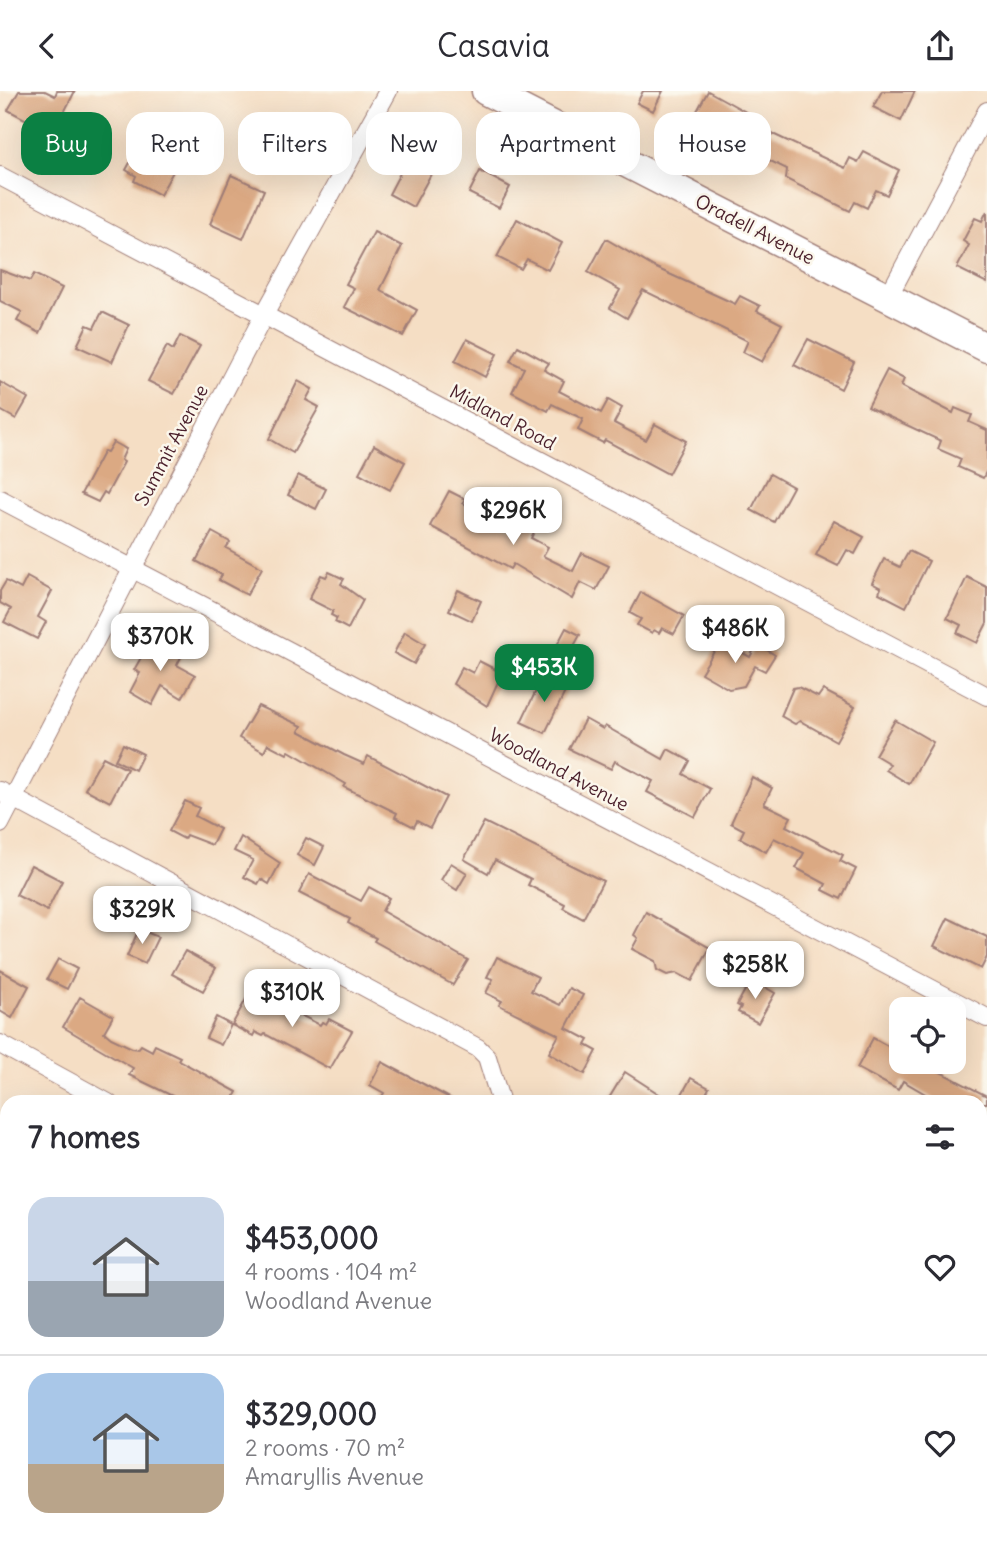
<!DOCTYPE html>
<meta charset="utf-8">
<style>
:root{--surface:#fff;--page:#f2f2f3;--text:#2b2b33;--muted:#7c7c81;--line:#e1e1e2;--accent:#0b8043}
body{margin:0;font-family:Delius,sans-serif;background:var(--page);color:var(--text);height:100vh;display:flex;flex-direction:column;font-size:26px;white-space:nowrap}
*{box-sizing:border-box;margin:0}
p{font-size:23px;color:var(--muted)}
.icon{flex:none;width:38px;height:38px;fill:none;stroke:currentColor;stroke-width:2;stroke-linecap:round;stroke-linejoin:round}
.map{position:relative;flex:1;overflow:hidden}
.drawer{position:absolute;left:0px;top:1004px;width:987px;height:450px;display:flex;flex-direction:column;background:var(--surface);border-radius:21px 21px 0 0;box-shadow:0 7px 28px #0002}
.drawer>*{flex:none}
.guide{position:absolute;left:21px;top:21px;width:945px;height:63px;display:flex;gap:14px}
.fabs{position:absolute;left:889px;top:906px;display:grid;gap:14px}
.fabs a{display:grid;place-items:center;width:77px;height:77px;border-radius:14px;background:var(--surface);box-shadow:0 7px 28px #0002;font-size:35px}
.price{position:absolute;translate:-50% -60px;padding:0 16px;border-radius:14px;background:#fff;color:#222;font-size:23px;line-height:46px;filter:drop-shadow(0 2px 4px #0008)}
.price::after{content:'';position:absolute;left:50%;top:42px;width:21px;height:16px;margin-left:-10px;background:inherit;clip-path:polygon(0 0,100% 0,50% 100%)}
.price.active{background:var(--accent);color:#fff}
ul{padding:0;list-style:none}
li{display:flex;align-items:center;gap:21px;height:175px;padding:0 28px}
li+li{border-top:2px solid var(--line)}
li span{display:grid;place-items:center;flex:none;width:196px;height:140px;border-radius:21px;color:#555}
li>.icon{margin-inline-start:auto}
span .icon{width:84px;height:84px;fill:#fffc;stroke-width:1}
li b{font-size:30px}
h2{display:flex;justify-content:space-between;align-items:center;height:84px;padding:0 28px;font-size:30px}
.pill{padding:0 24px;border-radius:21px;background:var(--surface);box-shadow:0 7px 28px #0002;font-size:24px;line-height:63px}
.pill.active{background:var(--accent);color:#fff}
header{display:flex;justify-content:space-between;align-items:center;height:91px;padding:0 28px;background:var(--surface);font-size:32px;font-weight:600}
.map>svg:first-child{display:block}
</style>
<header><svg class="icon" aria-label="back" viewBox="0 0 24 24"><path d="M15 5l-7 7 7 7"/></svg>Casavia<svg class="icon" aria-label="share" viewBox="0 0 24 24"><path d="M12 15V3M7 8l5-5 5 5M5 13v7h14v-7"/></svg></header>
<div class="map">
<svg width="987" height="1454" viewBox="0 0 987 1454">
<rect width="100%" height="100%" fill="#fbf7ec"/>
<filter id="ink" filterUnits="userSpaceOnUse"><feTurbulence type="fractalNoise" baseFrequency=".0143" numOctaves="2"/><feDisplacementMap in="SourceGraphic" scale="14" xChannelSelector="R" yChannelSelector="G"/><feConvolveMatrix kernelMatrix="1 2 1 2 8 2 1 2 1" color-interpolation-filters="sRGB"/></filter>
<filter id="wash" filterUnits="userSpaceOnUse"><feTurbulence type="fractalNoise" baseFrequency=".00686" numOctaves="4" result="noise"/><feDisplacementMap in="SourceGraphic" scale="28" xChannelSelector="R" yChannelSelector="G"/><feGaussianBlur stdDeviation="1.57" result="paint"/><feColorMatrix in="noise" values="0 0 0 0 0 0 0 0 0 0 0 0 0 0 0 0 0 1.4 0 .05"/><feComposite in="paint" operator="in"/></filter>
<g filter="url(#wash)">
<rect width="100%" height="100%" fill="#f5dec4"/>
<g id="blocks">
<g fill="#dba983">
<path d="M19,0h26l10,5 2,-5h18l-22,43 -45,-24z"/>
<path d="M643,0h20l-10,20 -16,-8z"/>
<path d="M708,0l56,31 -4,6 85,40 5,-10 8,4 6,-10 35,18 -12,25 -11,-5 -9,18 -12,-6 -5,9 -64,-32 1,-10 -39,-19 -1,3 -55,-33z"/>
<path d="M882,0h33l-14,30 -28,-14z"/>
<path d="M138,57l37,20 -15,27 -26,-14 2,-5 -10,-6z"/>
<path d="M411,61l25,13 -23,42 -24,-13z"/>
<path d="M480,80l30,16 -11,21 -30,-15z"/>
<path d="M231,84l33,15 -21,49 -33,-15z"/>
<path d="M987,120v72l-30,-15 12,-23 -6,-4 12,-23 7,3z"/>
<path d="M517,128l45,24 -14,27 -21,-11 -6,10 -24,-12z"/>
<path d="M374,141l28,14 -22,44 37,20 -14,26 -59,-29 10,-19 -8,-4z"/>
<path d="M606,148l48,28 81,37 5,-8 20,10 -3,5 25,13 -20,38 -19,-10 5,-11 -105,-51 -16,28 -17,-10 10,-18 -32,-18z"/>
<path d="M0,179l30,11 4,-7 28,14 -22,45 -23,-12 5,-9 -22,-11z"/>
<path d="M102,221l27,13 -17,37 -35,-16 10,-21 7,3z"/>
<path d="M180,245l20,10 -26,48 -26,-13 19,-35 6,4z"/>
<path d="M467,248l30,15 -12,23 -30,-16z"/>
<path d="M808,248l46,23 -13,27 -47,-24z"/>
<path d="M518,255l31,17 -5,7 20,11 -5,10 42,22 7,-13 14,8 -8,15 32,17 9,-16 31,17 -18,33 -63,-34 -2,3 -25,-13 5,-11 -31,-15 -4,7 -36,-19 12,-24 -14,-7z"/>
<path d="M887,279l17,9 -3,7 52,27 2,-5 17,7 -3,7 18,8v40l-4,8 -25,-11 3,-8 -23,-10 3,-8 -73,-34z"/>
<path d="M298,290l14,8 -6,11 13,7 -26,46 -24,-14z"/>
<path d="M0,291l28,16 -12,21 -16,-9z"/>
<path d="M113,351l13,7 -5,11 3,2 -17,32 -3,-2 -6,10 -17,-8 23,-43 3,1z"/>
<path d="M374,354l31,17 -15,28 -31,-17z"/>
<path d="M770,383l23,13 -19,35 -23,-12z"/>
<path d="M298,384l28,14 -10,20 -28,-14z"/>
<path d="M449,400l16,8 -2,4 43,23 11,4 4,-8 14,8 -4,8 17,9 -5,9 30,15 9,-18 27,13 -13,24 -16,-8 -8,17 -59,-35 -3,5 -80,-43z"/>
<path d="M834,430l30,16 -9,17 -8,-4 -9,16 -22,-11z"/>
<path d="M212,441l18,10 -4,6 36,20 -15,27 -28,-15 3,-5 -26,-14z"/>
<path d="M909,460l20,10 -23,46 -27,-14 2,-5 -9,-5 12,-24 16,8z"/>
<path d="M329,481l15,7 -3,5 22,16 -15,29 -13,-7 2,-4 -6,-3 2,-4 -24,-12 12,-24 5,2z"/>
<path d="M27,486l25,14 -14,26 8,5 -9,17 -33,-17 7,-13 -11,-6v-12l6,-10 15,8z"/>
<path d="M967,486l20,10v36l-10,20 -20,-10 4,-8 -14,-7z"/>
<path d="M458,499l23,11 -9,20 -23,-11z"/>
<path d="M641,501l43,24 -10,18 -12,-6 -3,5 -5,-3 -2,3 -15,-8 4,-6 -11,-6z"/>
<path d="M566,537l14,7 -23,42 -13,-7z"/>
<path d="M405,541l20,12 -11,20 -20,-11z"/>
<path d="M152,547l30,17 -5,10 18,10 -13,23 -20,-12 -10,19 -22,-13 10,-19 -6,-3z"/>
<path d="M721,549l29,17 7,-13 18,11 -10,16 -10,-5 -11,20 -15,3 -28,-16z"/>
<path d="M479,570l23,12 -15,33 -34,-22 9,-17 11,6z"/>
<path d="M544,583l24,12 -23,47 -24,-11z"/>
<path d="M798,596l20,10 5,-7 32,17 -19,34 -36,-20 -5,3 -14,-8 12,-28z"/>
<path d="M258,615l44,20 -3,5 45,24 20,9 4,-8 78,41 -16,31 -13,-7 -3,6 -19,-10 2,-4 -53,-26 2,-3 -57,-33 -2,3 -19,-10 -4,8 -25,-14z"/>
<path d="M585,628l18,10 2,-3 58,33 5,-10 22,12 -7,13 27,15 -15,28 -48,-25 6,-11 -38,-20 -4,8 -42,-20z"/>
<path d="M895,629l38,22 -24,42 -23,-14 4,-6 -15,-9z"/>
<path d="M123,653l20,10 -8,16 -20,-10z"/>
<path d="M103,666l24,12 -17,33 -25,-13z"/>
<path d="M752,686l20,11 -8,16 27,13 -5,9 57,29 -3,6 16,8 -15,30 -18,-9 3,-6 -30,-16 8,-15 -30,-15 -8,14 -26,-14 4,-8 -13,-7z"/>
<path d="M185,710l14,7 -4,8 25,13 -8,16 -26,-10 -2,4 -15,-8z"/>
<path d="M484,731l119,59 -20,38 -20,-11 2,-4 -37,-19 3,-6 -36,-19 -7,13 -24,-14z"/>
<path d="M241,746l39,26 -11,21 -8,-5 -3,5 -14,-7 9,-17 -19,-9z"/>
<path d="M306,747l18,9 -9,18 -18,-10z"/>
<path d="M451,772l16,10 -10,17 -16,-10z"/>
<path d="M31,774l31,16 -15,30 -31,-16z"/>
<path d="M309,783l52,27 8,-14 20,11 -7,13 86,49 -15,25 -79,-44 2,-3 -28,-15 2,-4 -51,-26z"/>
<path d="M646,821l64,36 -18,33 -15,-8 -10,2 -10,-5 -2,-9 -23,-12 6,-11 -4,-3z"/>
<path d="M948,827l39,19v20l-6,12 -47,-23z"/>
<path d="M139,838l19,8 -13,27 -18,-8z"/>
<path d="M185,860l31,17 -13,23 -31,-17z"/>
<path d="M497,866l41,20 -7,14 29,14 9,-17 14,7 -17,33 23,12 -3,5 11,6 -12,23 -36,-21 10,-18 -60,-30 3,-4 -16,-8 7,-14 -6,-2z"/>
<path d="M58,868l19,10 -10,20 -20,-10z"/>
<path d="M0,879l29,16 -17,32 -12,-7z"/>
<path d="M751,888l24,14 -17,30 -20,-11 3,-5 -4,-2z"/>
<path d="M251,899l69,35 2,-3 4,2 3,-5 23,12 -22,38 -65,-35 -2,2 -8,-4 -2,4 -21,-11z"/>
<path d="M80,906l33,19 -9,16 7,6 21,10 6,1 3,-4 11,6 3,-6 25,12 -2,3 59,32 -6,11h-44l-58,-28 4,-7 -70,-41z"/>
<path d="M216,926l15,8 -10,20 -15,-7z"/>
<path d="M873,947l28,15v9h20l66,34v7h-46l-38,-22 -5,9 -41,-22z"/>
<path d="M382,971l77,41h-81l6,-10 -14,-8z"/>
<path d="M625,981l48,31h-67z"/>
<path d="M691,987l18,10 -8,15h-24z"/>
</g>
</g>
</g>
<g filter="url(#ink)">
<use href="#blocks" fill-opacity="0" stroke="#a07e78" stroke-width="2"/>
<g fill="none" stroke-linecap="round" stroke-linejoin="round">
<defs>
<g id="street">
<path d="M0,85l987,520"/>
<path d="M888,206l99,-186"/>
<path d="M0,408l987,519"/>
<path d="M0,700l478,257 9,9 14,46"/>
<path d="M0,733l264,-509 124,-224"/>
<path d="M0,953l108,59"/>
<path d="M980,1272l7,4"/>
<path d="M0,1367l7,-13"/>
<path d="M132,1447l11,7"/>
<path d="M652,1447l13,7"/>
<path d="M525,1454l3,-7"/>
<path d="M744,1454l4,-7"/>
</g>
<path id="primary" d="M486,0l501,257"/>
</defs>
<use href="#street" stroke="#a07e78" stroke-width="20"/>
<use href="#primary" stroke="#a07e78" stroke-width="31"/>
<use href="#street" stroke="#fff" stroke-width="18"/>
<use href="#primary" stroke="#fff" stroke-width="28"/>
</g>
</g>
<g text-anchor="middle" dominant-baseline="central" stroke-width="5" stroke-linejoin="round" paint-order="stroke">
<g font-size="19" fill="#4a1f2b" stroke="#fbf7ec">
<text transform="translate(755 138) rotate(27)">Oradell Avenue</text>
<text transform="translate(503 326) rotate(28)">Midland Road</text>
<text transform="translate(171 354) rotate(-62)">Summit Avenue</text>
<text transform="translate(559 678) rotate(28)">Woodland Avenue</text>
</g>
</g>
</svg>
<div class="fabs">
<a><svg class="icon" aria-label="locate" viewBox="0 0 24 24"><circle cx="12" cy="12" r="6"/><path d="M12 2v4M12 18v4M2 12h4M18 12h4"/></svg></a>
</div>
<b class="price" style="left:513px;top:456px">$296K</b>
<b class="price" style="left:735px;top:574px">$486K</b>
<b class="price" style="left:160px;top:582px">$370K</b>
<b class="price active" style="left:544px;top:613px">$453K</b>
<b class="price" style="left:142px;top:855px">$329K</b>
<b class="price" style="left:755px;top:910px">$258K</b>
<b class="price" style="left:292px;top:938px">$310K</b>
<div class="guide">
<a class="pill active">Buy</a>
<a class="pill">Rent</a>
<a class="pill">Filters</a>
<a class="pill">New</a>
<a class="pill">Apartment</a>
<a class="pill">House</a>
</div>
<section class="drawer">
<h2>7 homes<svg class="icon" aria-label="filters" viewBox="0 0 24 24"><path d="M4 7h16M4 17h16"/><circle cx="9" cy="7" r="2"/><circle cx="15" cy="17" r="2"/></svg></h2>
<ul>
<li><span style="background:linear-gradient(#c9d6e8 60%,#9aa5b1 0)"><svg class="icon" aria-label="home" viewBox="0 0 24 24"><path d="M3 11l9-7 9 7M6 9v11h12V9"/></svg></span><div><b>$453,000</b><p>4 rooms · 104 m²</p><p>Woodland Avenue</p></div><svg class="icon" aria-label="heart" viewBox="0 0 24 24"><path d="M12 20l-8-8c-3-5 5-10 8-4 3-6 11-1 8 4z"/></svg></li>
<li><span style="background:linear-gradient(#a9c7e8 65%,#b9a48a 0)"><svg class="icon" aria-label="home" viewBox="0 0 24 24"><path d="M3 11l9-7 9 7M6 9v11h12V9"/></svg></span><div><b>$329,000</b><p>2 rooms · 70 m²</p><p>Amaryllis Avenue</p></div><svg class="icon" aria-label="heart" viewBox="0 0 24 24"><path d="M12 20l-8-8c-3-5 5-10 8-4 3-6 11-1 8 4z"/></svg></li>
</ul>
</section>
</div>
